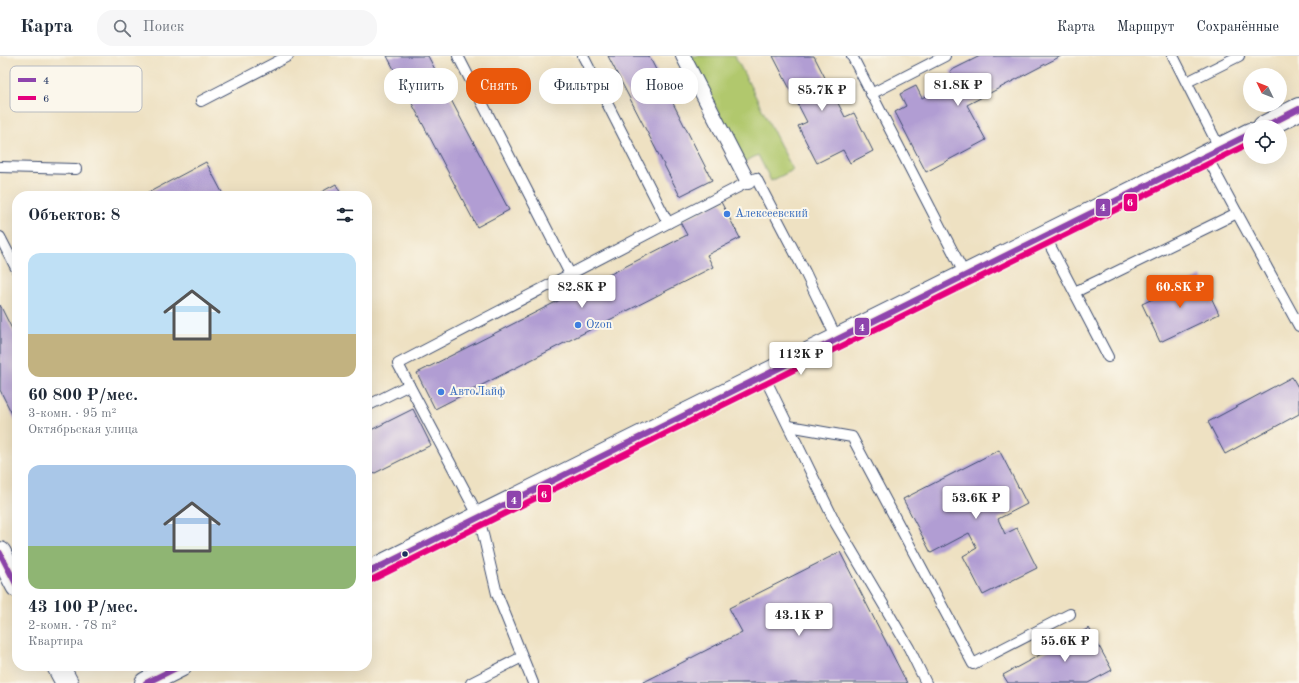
<!DOCTYPE html>
<html lang="ru">
<meta charset="utf-8">
<style>
:root{--surface:#fff;--page:#f6f6f7;--text:#1f2937;--muted:#747a83;--line:#e0e1e3;--accent:#ea580c}
body{margin:0;font-family:"Old Standard TT",serif;background:var(--page);color:var(--text);height:100vh;display:flex;flex-direction:column;font-size:15px;white-space:nowrap}
*{box-sizing:border-box;margin:0}
p{font-size:13px;color:var(--muted)}
.icon{flex:none;width:22px;height:22px;fill:none;stroke:currentColor;stroke-width:2;stroke-linecap:round;stroke-linejoin:round}
.map{position:relative;flex:1;overflow:hidden}
.sheet{position:absolute;left:12px;top:135px;width:360px;height:480px;display:flex;flex-direction:column;background:var(--surface);border-radius:16px;box-shadow:0 4px 16px #0002}
.sheet>*{flex:none}
.hud{position:absolute;left:384px;top:12px;width:380px;height:36px;display:flex;gap:8px}
.needle{width:26px;rotate:313deg}
.tools{position:absolute;left:1243px;top:12px;display:grid;gap:8px}
.tools a{display:grid;place-items:center;width:44px;height:44px;border-radius:50%;background:var(--surface);box-shadow:0 4px 16px #0002;font-size:20px}
.price{position:absolute;translate:-50% -34px;padding:0 9px;border-radius:4px;background:#fff;color:#222;font-size:13px;line-height:26px;filter:drop-shadow(0 1px 2px #0008)}
.price::after{content:'';position:absolute;left:50%;top:24px;width:12px;height:9px;margin-left:-6px;background:inherit;clip-path:polygon(0 0,100% 0,50% 100%)}
.price.on{background:var(--accent);color:#fff}
ul{padding:0;list-style:none}
li{display:grid;align-content:center;gap:8px;height:212px;padding:0 16px}
li span{display:grid;place-items:center;height:124px;border-radius:12px;color:#555}
li>.icon{margin-inline-start:auto}
span .icon{width:72px;height:72px;fill:#fffc;stroke-width:1}
li b{font-size:17px}
h2{display:flex;justify-content:space-between;align-items:center;height:48px;padding:0 16px;font-size:17px}
.chip{padding:0 14px;border-radius:16px;background:var(--surface);box-shadow:0 4px 16px #0002;font-size:14px;line-height:36px}
.chip.on{background:var(--accent);color:#fff}
header{display:flex;align-items:center;gap:24px;box-sizing:border-box;height:56px;padding:0 20px;background:var(--surface);border-bottom:1px solid var(--line)}
header strong{font-size:19px}
nav{display:flex;gap:22px;margin-inline-start:auto;font-size:14px}
.search{width:280px;height:36px;background:var(--page);display:flex;align-items:center;gap:10px;box-sizing:border-box;padding:0 14px;border-radius:16px;color:var(--muted);font-size:15px}
.map>svg:first-child{display:block}
</style>
<header>
<strong>Карта</strong>
<div class="search"><svg class="icon" aria-label="search" viewBox="0 0 24 24"><circle cx="10" cy="10" r="6"/><path d="M15 15l6 6"/></svg>Поиск</div>
<nav><a>Карта</a><a>Маршрут</a><a>Сохранённые</a></nav>
</header>
<div class="map">
<svg width="1299" height="627" viewBox="0 0 1299 627">
<rect width="100%" height="100%" fill="#fbf7ec"/>
<filter id="ink" filterUnits="userSpaceOnUse"><feTurbulence type="fractalNoise" baseFrequency=".025" numOctaves="2"/><feDisplacementMap in="SourceGraphic" scale="8" xChannelSelector="R" yChannelSelector="G"/><feConvolveMatrix kernelMatrix="1 2 1 2 8 2 1 2 1" color-interpolation-filters="sRGB"/></filter>
<filter id="wash" filterUnits="userSpaceOnUse"><feTurbulence type="fractalNoise" baseFrequency=".012" numOctaves="4" result="noise"/><feDisplacementMap in="SourceGraphic" scale="16" xChannelSelector="R" yChannelSelector="G"/><feGaussianBlur stdDeviation="0.9" result="paint"/><feColorMatrix in="noise" values="0 0 0 0 0 0 0 0 0 0 0 0 0 0 0 0 0 1.4 0 .05"/><feComposite in="paint" operator="in"/></filter>
<g filter="url(#wash)">
<rect width="100%" height="100%" fill="#eee1c2"/>
<path fill="#b1c86d" stroke="#667c66" d="M690,0h45l58,114 -22,11 -13,-26 -14,7z"/>
<g id="blocks">
<g fill="#b19dd3">
<path d="M387,0h41l81,154 -32,17z"/>
<path d="M608,0h41l63,124 -32,16z"/>
<path d="M773,0h41l31,61 9,-4 19,38 -23,12 -7,-13 -26,13 -19,-37 9,-4z"/>
<path d="M980,0h81l-94,49 19,35 -60,32 -31,-60 11,-6 -6,-12 16,-8 6,12 33,-17 -5,-10z"/>
<path d="M206,106l18,34h-82z"/>
<path d="M336,128l6,12h-28z"/>
<path d="M721,146l19,36 -33,17 6,12 -278,142 -18,-36 270,-138 -7,-13z"/>
<path d="M1201,220l18,38 -59,28 -18,-38z"/>
<path d="M0,249l17,34v85l-17,-34z"/>
<path d="M1292,321l7,12v25l-74,40 -17,-32z"/>
<path d="M413,353l18,36 -64,32v-45z"/>
<path d="M999,394l28,54 -29,15 7,15 12,-6 20,40 -54,27 -20,-39 14,-8 -8,-15 -38,20 -28,-54z"/>
<path d="M840,496l67,131h-265l100,-51 -13,-24z"/>
<path d="M1089,572l23,42 -24,13h-80l-5,-8z"/>
</g>
</g>
</g>
<g filter="url(#ink)">
<use href="#blocks" fill-opacity="0" stroke="#3b4a6d" stroke-width="1"/>
<g fill="none" stroke-linecap="round" stroke-linejoin="round">
<defs>
<g id="service">
<path d="M458,0l112,218"/>
<path d="M852,0l113,219"/>
<path d="M1173,0l47,93"/>
<path d="M1187,26l52,-26"/>
<path d="M871,38l74,-38"/>
<path d="M201,45l87,-45"/>
<path d="M0,111l76,2"/>
<path d="M1237,157l62,113"/>
<path d="M668,167l88,-45 49,94 32,67"/>
<path d="M1045,180l63,121"/>
<path d="M0,181l17,33"/>
<path d="M1075,236l162,-79 -31,-58"/>
<path d="M764,320l72,148 73,124 17,35"/>
<path d="M409,329l70,132 18,77 36,89"/>
<path d="M367,350l42,-21 -11,-21 270,-141 -85,-167"/>
<path d="M789,370l63,11 121,227 97,-50"/>
<path d="M471,627l51,-26"/>
</g>
<path id="pedestrian" d="M683,0l65,126"/>
<g id="tertiary">
<path d="M1264,71l35,-18"/>
<path d="M0,497l17,33"/>
<path d="M367,517l883,-439"/>
<path d="M58,610l9,17"/>
<path d="M146,627l34,-17"/>
</g>
</defs>
<use href="#service" stroke="#3b4a6d" stroke-width="12"/>
<use href="#pedestrian" stroke="#3b4a6d" stroke-width="16"/>
<use href="#tertiary" stroke="#3b4a6d" stroke-width="24"/>
<use href="#service" stroke="#fff" stroke-width="10"/>
<use href="#pedestrian" stroke="#fff" stroke-width="14"/>
<use href="#tertiary" stroke="#fff" stroke-width="22"/>
<defs>
<g id="bus-1">
<path d="M1264,71l35,-18"/>
<path d="M0,497l17,33"/>
<path d="M367,517l883,-439"/>
<path d="M146,627l34,-17"/>
</g>
<path id="bus-2" d="M371,524l879,-437"/>
</defs>
<use href="#bus-1" stroke="#fbf7ec" stroke-width="9"/>
<use href="#bus-2" stroke="#fbf7ec" stroke-width="9"/>
<use href="#bus-1" stroke="#8e44ad" stroke-width="6"/>
<use href="#bus-2" stroke="#e5007d" stroke-width="6"/>
</g>
</g>
<g fill="#3f7fe0" stroke="#fbf7ec" stroke-width="1.5">
<circle cx="727" cy="158" r="4"/>
<circle cx="578" cy="269" r="4"/>
<circle cx="441" cy="336" r="4"/>
</g>
<circle fill="#1b2f5e" stroke="#fbf7ec" stroke-width="1.5" cx="405" cy="498" r="3.5"/>
<g text-anchor="middle" dominant-baseline="central" stroke-width="4" stroke-linejoin="round" paint-order="stroke">
<g font-size="12" fill="#366cbe" stroke="#fbf7ec" text-anchor="start">
<text x="735" y="158">Алексеевский</text>
<text x="586" y="269">Ozon</text>
<text x="449" y="336">АвтоЛайф</text>
</g>
</g>
<rect x="10" y="10" width="132" height="46" rx="6" fill="#fbf7ec" stroke="#b8bbc1" stroke-width="1"/>
<rect x="18" y="22" width="18" height="4" fill="#8e44ad"/>
<rect x="18" y="40" width="18" height="4" fill="#e5007d"/>
<g font-size="11" fill="#1b2f5e">
<text x="43" y="28">4</text>
<text x="43" y="46">6</text>
</g>
<g stroke="#fbf7ec" stroke-width="1.5">
<rect x="1123" y="137" width="15" height="19" rx="4" fill="#e5007d"/>
<rect x="1095" y="142" width="16" height="19" rx="4" fill="#8e44ad"/>
<rect x="854" y="261" width="16" height="19" rx="4" fill="#8e44ad"/>
<rect x="537" y="428" width="15" height="19" rx="4" fill="#e5007d"/>
<rect x="506" y="434" width="16" height="19" rx="4" fill="#8e44ad"/>
</g>
<g font-size="11" text-anchor="middle" font-weight="bold" fill="#fff">
<text x="1130" y="150">6</text>
<text x="1103" y="155">4</text>
<text x="862" y="275">4</text>
<text x="544" y="442">6</text>
<text x="514" y="448">4</text>
</g>
</svg>
<div class="tools">
<a><svg class="needle" viewBox="-14 -14 28 28"><path d="M0-13l5 13h-10z" fill="#e53935"/><path d="M0 13l5-13h-10z" fill="#747a83"/></svg></a>
<a><svg class="icon" aria-label="locate" viewBox="0 0 24 24"><circle cx="12" cy="12" r="6"/><path d="M12 2v4M12 18v4M2 12h4M18 12h4"/></svg></a>
</div>
<b class="price" style="left:958px;top:51px">81.8K ₽</b>
<b class="price" style="left:822px;top:56px">85.7K ₽</b>
<b class="price" style="left:582px;top:253px">82.8K ₽</b>
<b class="price on" style="left:1180px;top:253px">60.8K ₽</b>
<b class="price" style="left:801px;top:320px">112K ₽</b>
<b class="price" style="left:976px;top:464px">53.6K ₽</b>
<b class="price" style="left:799px;top:581px">43.1K ₽</b>
<b class="price" style="left:1065px;top:607px">55.6K ₽</b>
<div class="hud">
<a class="chip">Купить</a>
<a class="chip on">Снять</a>
<a class="chip">Фильтры</a>
<a class="chip">Новое</a>
</div>
<section class="sheet">
<h2>Объектов: 8<svg class="icon" aria-label="filters" viewBox="0 0 24 24"><path d="M4 7h16M4 17h16"/><circle cx="9" cy="7" r="2"/><circle cx="15" cy="17" r="2"/></svg></h2>
<ul>
<li><span style="background:linear-gradient(#bfe0f5 65%,#c2b280 0)"><svg class="icon" aria-label="home" viewBox="0 0 24 24"><path d="M3 11l9-7 9 7M6 9v11h12V9"/></svg></span><div><b>60 800 ₽/мес.</b><p>3-комн. · 95 m²</p><p>Октябрьская улица</p></div></li>
<li><span style="background:linear-gradient(#a9c7e8 65%,#8fb573 0)"><svg class="icon" aria-label="home" viewBox="0 0 24 24"><path d="M3 11l9-7 9 7M6 9v11h12V9"/></svg></span><div><b>43 100 ₽/мес.</b><p>2-комн. · 78 m²</p><p>Квартира</p></div></li>
</ul>
</section>
</div>
